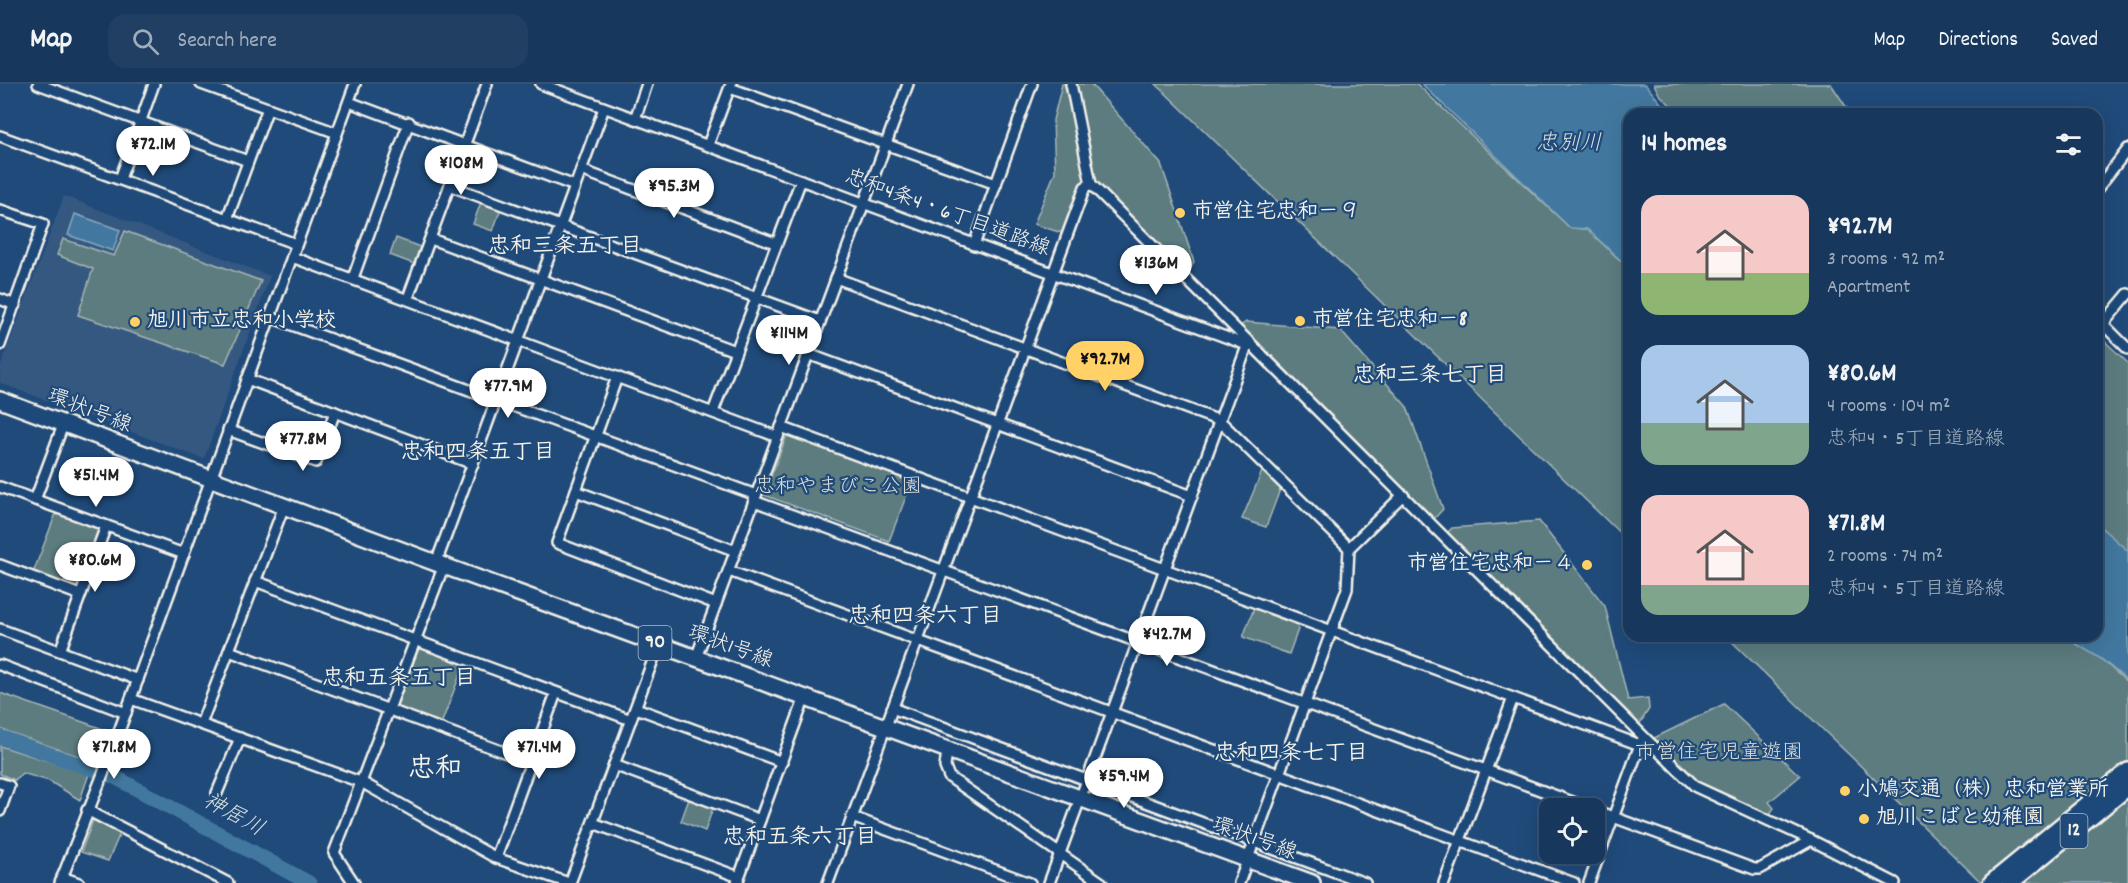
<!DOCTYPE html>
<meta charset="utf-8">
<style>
:root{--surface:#17385c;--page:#203f62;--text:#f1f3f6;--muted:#9eacbb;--line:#365272;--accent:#ffd166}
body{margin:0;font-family:Dekko,"Klee One",sans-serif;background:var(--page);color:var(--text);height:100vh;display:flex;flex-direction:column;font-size:22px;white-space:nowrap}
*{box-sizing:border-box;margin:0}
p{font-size:20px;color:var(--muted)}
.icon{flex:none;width:33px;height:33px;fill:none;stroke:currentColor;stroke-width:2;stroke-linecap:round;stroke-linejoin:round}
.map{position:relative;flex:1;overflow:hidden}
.side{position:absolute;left:1623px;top:24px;width:480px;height:534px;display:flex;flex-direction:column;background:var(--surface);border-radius:18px;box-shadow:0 6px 24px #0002,0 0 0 2px var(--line)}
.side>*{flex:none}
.fabs{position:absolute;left:1539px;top:714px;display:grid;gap:12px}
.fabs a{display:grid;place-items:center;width:66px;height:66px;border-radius:12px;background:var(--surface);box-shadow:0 6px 24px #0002,0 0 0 2px var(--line);font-size:30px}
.price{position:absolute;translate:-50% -51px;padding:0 14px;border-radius:21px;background:#fff;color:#222;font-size:20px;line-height:39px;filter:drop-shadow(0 2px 3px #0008)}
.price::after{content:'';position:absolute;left:50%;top:36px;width:18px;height:14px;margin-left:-9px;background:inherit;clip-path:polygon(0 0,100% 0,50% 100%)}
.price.selected{background:var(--accent);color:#111}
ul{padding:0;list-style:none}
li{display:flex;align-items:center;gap:18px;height:150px;padding:0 18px}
li span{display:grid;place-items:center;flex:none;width:168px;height:120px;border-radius:18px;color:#555}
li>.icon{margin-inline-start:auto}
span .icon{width:72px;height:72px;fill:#fffc;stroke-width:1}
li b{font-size:26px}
h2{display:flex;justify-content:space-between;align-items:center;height:72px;padding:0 18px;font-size:26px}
header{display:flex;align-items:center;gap:36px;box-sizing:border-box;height:84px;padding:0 30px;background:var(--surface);border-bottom:2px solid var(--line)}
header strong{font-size:28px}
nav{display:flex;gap:33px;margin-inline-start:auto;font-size:21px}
.search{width:420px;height:54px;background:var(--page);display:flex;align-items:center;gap:15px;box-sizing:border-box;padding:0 21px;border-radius:18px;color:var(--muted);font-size:22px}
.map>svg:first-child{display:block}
</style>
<header>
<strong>Map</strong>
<div class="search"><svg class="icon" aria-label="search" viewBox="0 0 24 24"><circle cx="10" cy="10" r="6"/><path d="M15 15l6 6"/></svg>Search here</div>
<nav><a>Map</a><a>Directions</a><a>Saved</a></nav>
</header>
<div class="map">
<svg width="2128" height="799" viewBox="0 0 2128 799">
<rect width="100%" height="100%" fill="#1f4a7a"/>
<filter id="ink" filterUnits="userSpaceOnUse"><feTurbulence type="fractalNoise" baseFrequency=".0167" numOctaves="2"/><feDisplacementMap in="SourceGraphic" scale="12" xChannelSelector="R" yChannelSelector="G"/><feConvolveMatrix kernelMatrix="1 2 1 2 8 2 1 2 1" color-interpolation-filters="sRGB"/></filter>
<g filter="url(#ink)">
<path fill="#365881" d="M64,112l206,80 -66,183 -204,-76v-15z"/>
<g fill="#5b7b80" stroke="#a8b6b4" stroke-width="1.5">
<path d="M1062,0h29l70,80 33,98 -8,16 -95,-94 -23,51 -34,-11 21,-52 -2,-52z"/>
<path d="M1156,0h261l153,144 17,1 42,40v273z"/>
<path d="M1654,0h177l20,30h-171l-21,-20z"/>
<path d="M481,118l20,6 -8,23 -20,-7z"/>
<path d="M125,147l136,50 -36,83 -147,-49 15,-46 -36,-14 6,-16 51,17z"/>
<path d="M396,154l24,9 -6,17 -24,-9z"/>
<path d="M1246,238l94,8 67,77 36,102 -12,13 -195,-193z"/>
<path d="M2097,250l31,29v188l-31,-27z"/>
<path d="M787,351l125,46 -23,60 -125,-46z"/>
<path d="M1263,385l18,18 -15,40 -24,-8z"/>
<path d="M56,429l44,16 -23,60 -44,-16z"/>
<path d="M1539,437l66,85 23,94 20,-2 1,11 -12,19 -192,-193 7,-7z"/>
<path d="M1254,524l46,16 -11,30 -46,-17z"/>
<path d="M1726,552h337l37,22 28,25v84l-141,116h-5z"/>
<path d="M417,557l49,18 -26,68 -49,-18z"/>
<path d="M0,609l106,37 -11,32 -95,-33z"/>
<path d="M1724,620l76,72 -31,26 5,6 -8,11 -70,-32 -48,-46z"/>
<path d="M0,662l89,28 -9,26 -31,-19 -27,-8 -7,7 -15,-6z"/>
<path d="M2128,706v93h-113z"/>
<path d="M689,715l24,9 -8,23 -24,-10z"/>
<path d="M94,734l27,13 -13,30 -27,-9z"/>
</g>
<g fill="#42789f" stroke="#89a8bc" stroke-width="1.5">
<path d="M1422,0h223l25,30h-41v154l-42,-39 -17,-1z"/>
<path d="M75,130l45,16 -7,21 -45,-16z"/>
<path d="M2097,440l31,27v130l-28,-23 -37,-22h34z"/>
</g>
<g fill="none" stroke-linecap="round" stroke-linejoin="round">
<path stroke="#42789f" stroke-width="15" d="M0,653l115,40 194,106"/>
<defs>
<g id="minor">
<path d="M38,0l210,77"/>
<path d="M201,0l136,49"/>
<path d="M541,0l706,261"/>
<path d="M1071,0l20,100 557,557 48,46 115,53 84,43"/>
<path d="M730,4l266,96"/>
<path d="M349,18l226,84"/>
<path d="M635,35l12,-35"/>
<path d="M0,52l296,108"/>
<path d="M708,61l23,-61"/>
<path d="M581,86l194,73"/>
<path d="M120,95l34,-95"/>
<path d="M451,102l369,135"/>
<path d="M2097,105l31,-40"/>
<path d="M0,126l43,14 -43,121"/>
<path d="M227,135l41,-111"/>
<path d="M431,155l304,112"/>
<path d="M974,161l58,-161"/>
<path d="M292,173l486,180"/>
<path d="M353,194l56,-156"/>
<path d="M836,194l384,143 129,127"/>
<path d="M408,214l79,-214"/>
<path d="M0,215l15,6"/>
<path d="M270,233l486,178"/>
<path d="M2097,234l31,31"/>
<path d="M2103,240l25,-30"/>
<path d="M808,270l384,142"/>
<path d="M617,293l-60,166 159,61"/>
<path d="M247,295l226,85"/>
<path d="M713,328l88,-232"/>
<path d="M781,343l859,318"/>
<path d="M228,346l88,32 19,-50"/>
<path d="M0,403l184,67"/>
<path d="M576,407l160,60"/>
<path d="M35,416l28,-75"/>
<path d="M754,417l835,307"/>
<path d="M436,479l168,-455"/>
<path d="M0,481l80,30"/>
<path d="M729,487l845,312"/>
<path d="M255,497l376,139"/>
<path d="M0,545l138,51"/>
<path d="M60,567l46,-125"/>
<path d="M229,567l302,111"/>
<path d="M696,574l212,-574"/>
<path d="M0,581l126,48"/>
<path d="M131,615l232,84 133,75 73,25"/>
<path d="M636,624l146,54"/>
<path d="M892,624l473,175"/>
<path d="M201,640l83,-218"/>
<path d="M947,666l-2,17 4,10 153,106"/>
<path d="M614,681l146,55"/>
<path d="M0,699l9,3 -9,25"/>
<path d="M217,709l23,-55"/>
<path d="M87,726l141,73"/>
<path d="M1594,726l160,59h6l51,-29"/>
<path d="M852,733l178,66"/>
<path d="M593,739l146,54"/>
<path d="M496,774l60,-165"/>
<path d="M62,793l17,6"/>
<path d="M60,799l50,-127 245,-672"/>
<path d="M354,799l-20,-30 110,-288"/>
<path d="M570,799l89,-239"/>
<path d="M737,799l68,-186"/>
<path d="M828,799l257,-696 6,-3"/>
<path d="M1049,799l200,-542"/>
<path d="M1239,799l108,-294 2,-41 54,-53"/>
<path d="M1444,799l69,-185"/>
<path d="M1589,799l52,-141"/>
</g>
<path id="primary" d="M0,316l436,163 876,320"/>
<g id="trunk">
<path d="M1991,799l137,-112"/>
<path d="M2010,799l118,-96"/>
</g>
</defs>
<use href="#minor" stroke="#f4f1e8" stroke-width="14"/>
<use href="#primary" stroke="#f4f1e8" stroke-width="20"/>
<use href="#trunk" stroke="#f4f1e8" stroke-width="20"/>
<use href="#minor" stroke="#1f4a7a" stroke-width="9"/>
<use href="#primary" stroke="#1f4a7a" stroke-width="15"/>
<use href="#trunk" stroke="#1f4a7a" stroke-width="15"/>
</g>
</g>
<g fill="#ffd166" stroke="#1f4a7a" stroke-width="2">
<circle cx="1180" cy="129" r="6"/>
<circle cx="1300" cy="237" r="6"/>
<circle cx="135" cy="238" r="6"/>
<circle cx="1587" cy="481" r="6"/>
<circle cx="1845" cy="707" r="6"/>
<circle cx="1864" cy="735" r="6"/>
</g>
<g text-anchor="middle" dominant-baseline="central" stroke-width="4.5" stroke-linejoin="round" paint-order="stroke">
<g fill="#1f4a7a" stroke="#b4bfc7" stroke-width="1.5">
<rect x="638.5" y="542" width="33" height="34" rx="4.5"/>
<rect x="2060.5" y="730" width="27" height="34" rx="4.5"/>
</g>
<g font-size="20" font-weight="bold" fill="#f4f1e8">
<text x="655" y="559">90</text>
<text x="2074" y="747">12</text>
</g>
<g font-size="21" font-weight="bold" fill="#f4f1e8" stroke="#1f4a7a" text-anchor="start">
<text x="1192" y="129">市営住宅忠和－９</text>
<text x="1312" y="237">市営住宅忠和－8</text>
<text x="147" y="238">旭川市立忠和小学校</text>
<text x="1575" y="481" text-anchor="end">市営住宅忠和－４</text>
<text x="1857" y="707">小鳩交通（株）忠和営業所</text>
<text x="1876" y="735">旭川こばと幼稚園</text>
</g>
<g font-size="21" fill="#f4f1e8" stroke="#1f4a7a">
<text transform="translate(947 130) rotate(20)">忠和4条4・6丁目道路線</text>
<text transform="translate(89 328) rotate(21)">環状1号線</text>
<text transform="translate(730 564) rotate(20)">環状1号線</text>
<text transform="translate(1254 756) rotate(20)">環状1号線</text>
</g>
<g font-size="21" fill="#dddfd8" stroke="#1f4a7a">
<text x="838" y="404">忠和やまびこ公園</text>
<text x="1719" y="670">市営住宅児童遊園</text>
</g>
<g font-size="22" font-style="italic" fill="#d9dfdd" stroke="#1f4a7a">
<text x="1569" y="60">忠別川</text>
<text transform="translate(233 732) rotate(29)">神居川</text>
</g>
<g font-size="22" font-weight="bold" fill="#f4f1e8" stroke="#1f4a7a">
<text x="565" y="163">忠和三条五丁目</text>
<text x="1430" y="292">忠和三条七丁目</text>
<text x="478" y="369">忠和四条五丁目</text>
<text x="925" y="533">忠和四条六丁目</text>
<text x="399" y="595">忠和五条五丁目</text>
<text x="1291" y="670">忠和四条七丁目</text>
<text x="800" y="754">忠和五条六丁目</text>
</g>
<g font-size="27" font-weight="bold" fill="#f4f1e8" stroke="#1f4a7a">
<text x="435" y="686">忠和</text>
</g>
</g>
</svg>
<div class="fabs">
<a><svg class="icon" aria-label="locate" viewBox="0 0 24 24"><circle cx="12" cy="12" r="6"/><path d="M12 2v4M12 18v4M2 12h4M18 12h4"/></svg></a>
</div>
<b class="price" style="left:153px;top:93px">¥72.1M</b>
<b class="price" style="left:461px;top:112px">¥108M</b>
<b class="price" style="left:674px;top:135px">¥95.3M</b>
<b class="price" style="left:1156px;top:212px">¥136M</b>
<b class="price" style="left:789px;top:282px">¥114M</b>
<b class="price selected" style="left:1105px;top:308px">¥92.7M</b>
<b class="price" style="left:508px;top:335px">¥77.9M</b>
<b class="price" style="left:303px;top:388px">¥77.8M</b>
<b class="price" style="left:96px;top:424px">¥51.4M</b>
<b class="price" style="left:95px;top:509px">¥80.6M</b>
<b class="price" style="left:1167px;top:583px">¥42.7M</b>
<b class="price" style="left:114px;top:696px">¥71.8M</b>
<b class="price" style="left:539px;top:696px">¥71.4M</b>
<b class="price" style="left:1124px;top:725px">¥59.4M</b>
<section class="side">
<h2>14 homes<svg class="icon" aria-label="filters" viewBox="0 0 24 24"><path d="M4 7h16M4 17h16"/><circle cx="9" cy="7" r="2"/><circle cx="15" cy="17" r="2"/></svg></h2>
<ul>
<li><span style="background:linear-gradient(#f6c9c9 65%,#8fb573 0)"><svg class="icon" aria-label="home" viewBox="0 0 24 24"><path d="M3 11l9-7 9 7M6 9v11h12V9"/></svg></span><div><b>¥92.7M</b><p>3 rooms · 92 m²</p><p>Apartment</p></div></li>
<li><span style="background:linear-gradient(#a9c7e8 65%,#7fa58c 0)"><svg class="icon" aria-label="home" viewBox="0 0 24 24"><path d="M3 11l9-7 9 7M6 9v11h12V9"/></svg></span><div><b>¥80.6M</b><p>4 rooms · 104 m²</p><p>忠和4・5丁目道路線</p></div></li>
<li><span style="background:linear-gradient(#f6c9c9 75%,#7fa58c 0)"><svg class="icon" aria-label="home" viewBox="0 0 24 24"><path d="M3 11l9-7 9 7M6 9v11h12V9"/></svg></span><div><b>¥71.8M</b><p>2 rooms · 74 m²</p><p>忠和4・5丁目道路線</p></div></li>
</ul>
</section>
</div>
